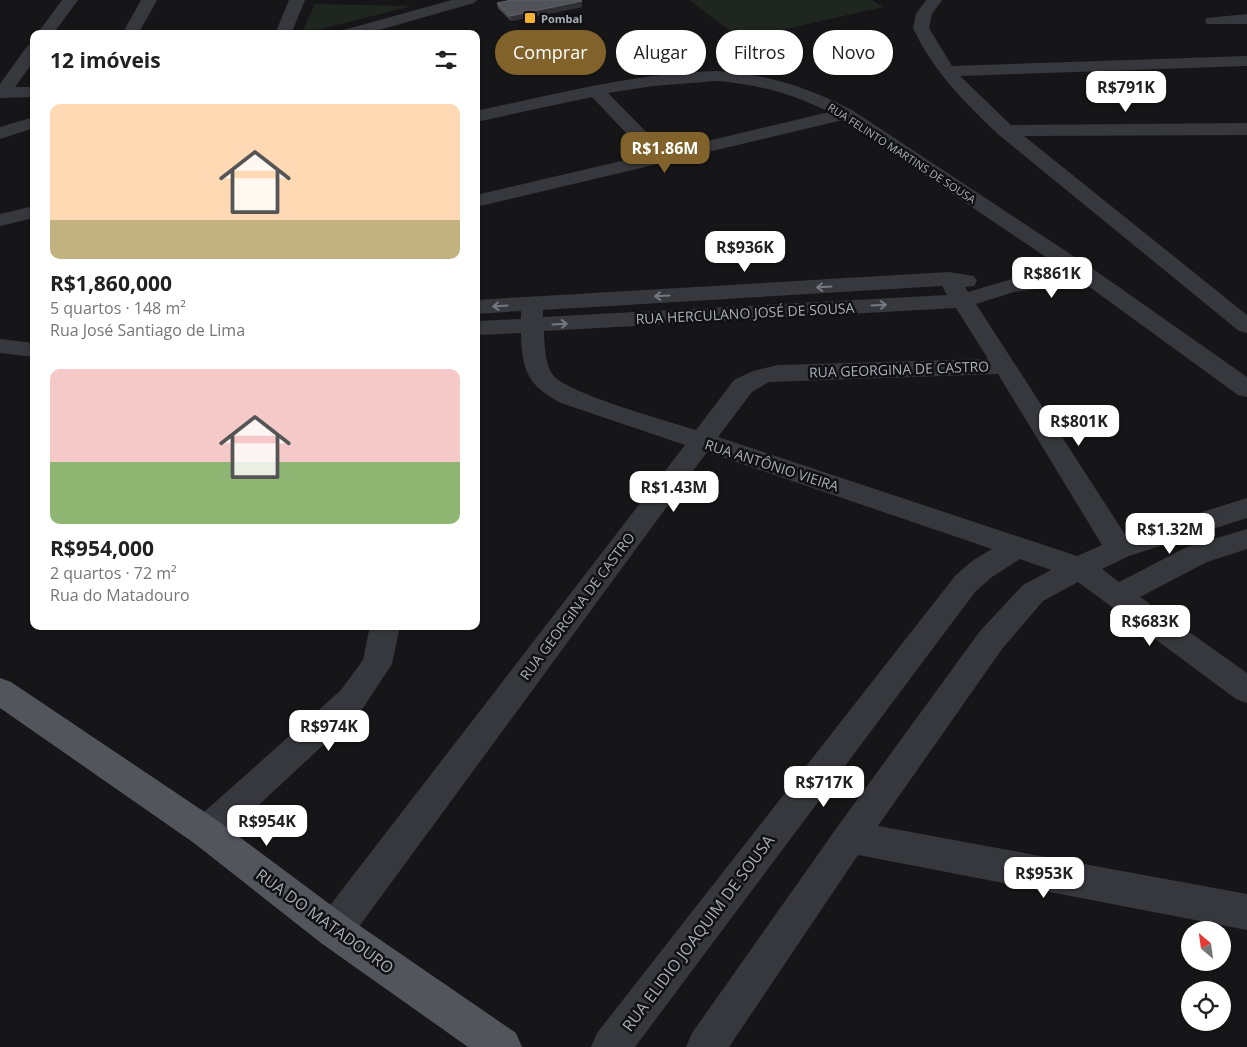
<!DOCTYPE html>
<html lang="pt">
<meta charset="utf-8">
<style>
:root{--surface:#fff;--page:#f6f6f6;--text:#222;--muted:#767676;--accent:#80622a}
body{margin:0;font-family:"Open Sans",sans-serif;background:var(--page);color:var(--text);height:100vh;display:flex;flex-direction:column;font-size:19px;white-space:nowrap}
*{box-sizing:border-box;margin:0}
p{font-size:16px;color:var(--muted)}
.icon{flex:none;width:28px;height:28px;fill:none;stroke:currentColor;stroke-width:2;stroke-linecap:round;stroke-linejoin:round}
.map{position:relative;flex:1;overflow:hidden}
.sheet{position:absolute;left:30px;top:30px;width:450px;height:600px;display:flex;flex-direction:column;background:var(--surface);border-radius:10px;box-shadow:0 1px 4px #0004}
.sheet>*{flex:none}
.guide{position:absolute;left:495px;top:30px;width:475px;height:45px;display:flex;gap:10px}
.needle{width:32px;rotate:331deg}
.tools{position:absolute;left:1181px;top:921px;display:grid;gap:10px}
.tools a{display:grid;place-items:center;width:50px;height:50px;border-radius:50%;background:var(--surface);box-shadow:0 1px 4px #0004;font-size:25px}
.price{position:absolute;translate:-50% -42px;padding:0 11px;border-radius:10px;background:#fff;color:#222;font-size:16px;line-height:32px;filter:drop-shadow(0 1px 2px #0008)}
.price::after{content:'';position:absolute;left:50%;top:30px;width:15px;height:11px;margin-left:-8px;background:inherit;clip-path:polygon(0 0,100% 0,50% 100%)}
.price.active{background:var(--accent);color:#fff}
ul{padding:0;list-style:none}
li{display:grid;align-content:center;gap:10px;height:265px;padding:0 20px}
li span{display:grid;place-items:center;height:155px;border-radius:10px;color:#555}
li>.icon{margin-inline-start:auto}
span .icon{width:90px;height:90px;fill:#fffc;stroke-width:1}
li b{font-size:21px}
h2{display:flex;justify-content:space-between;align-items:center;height:60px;padding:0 20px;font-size:21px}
.chip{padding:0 18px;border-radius:22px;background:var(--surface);box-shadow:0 1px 4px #0004;font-size:18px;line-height:45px}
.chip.active{background:var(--accent);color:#fff}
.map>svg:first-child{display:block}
</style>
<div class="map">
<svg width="1247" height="1047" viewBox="0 0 1247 1047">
<rect width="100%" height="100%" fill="#161618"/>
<g fill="#1e261f">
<path d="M689,0h183l11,7 -142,32z"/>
<path d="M315,4l97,2 -111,28z"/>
</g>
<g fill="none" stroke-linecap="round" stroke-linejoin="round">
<g fill="#37383d" fill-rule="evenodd">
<path d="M62,0h16l-25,34h-16z"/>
<path d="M141,0h16l-19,34h-16z"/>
<path d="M289,0h16l-14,34h-16z"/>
<path d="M452,0h25l-3,3 -109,31h-27l2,-3z"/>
<path d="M926,0h16l-10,14 -3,14 23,38 295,-10v10l-287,10 51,49 236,-2v12l-223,1 223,179v18l-8,-2 -240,-196c-34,-32 -66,-64 -86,-107l3,-14z"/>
<path d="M1247,14v10h-40l-2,-3 2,-3z"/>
<path d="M34,44v17l-19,26h19v10l-34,1v-14l28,-39z"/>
<path d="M717,71c53,4 88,15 135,39l244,161 151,106v20l-9,-2 -154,-112 -70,9 -38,12 150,232 121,-38v20l-118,38 -27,13 17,13 68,-35 60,-18v20l-40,13 -67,35 107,76v30l-11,-4 -158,-117 -35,19 -41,48 -124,177 369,68v36l-389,-75 -129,192h-43l6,-14 146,-207 142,-195 43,-46 28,-15 -31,-11 -28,18 -17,15 -340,455h-44l6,-14 358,-457 17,-15 20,-12 -285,-97 -360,491 -13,5 -13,-5 -5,-13 5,-13 364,-472 -124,-42c-34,-18 -39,-33 -40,-70l-45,2v-14l45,-2v-8l-45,3v-14l472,-28 26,4 3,5 -3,5 -9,1 3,5 44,-13 56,-7 -225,-152 -367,87v-12l171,-40 -55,-58 -116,25v-11c80,-17 159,-38 241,-40zM717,81c43,4 74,12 112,31l-164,39 -57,-58 45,-7zM942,286l5,9 -404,22v-7zM956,308l32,51 -210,6 -25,6 -19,9 -38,50c-26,-8 -130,-37 -143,-55 -8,-10 -8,-28 -9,-40v-4zM998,374l104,171 -25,11 -359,-119 34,-45 17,-10z"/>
<path d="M34,117v11l-34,11v-12z"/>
<path d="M34,206v12l-34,8v-12z"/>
<path d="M0,339l34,4v14l-34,-4z"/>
<path d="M370,626h30l-8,38 -29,44 -145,135 -12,5 -12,-5 -5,-11 5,-11 147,-131 22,-30z"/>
</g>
<path fill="#53555c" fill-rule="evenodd" d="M0,678l11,4 207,139 129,96 169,116 6,14h-54l-147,-104 -127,-100 -194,-135z"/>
</g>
<path fill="#47494d" d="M497,3l85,4 -71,14 -13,-13z"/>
<path fill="#2f3033" d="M582,1v6l-71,14 -1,-5z"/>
<path fill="#525359" stroke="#5f6168" d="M511,0h69l2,1 -72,15 -13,-13z"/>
<defs><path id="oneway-shaft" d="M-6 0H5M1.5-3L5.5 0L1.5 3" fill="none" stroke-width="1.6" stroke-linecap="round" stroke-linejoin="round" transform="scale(1.25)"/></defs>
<g stroke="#757881">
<use href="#oneway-shaft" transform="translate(824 287) rotate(177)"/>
<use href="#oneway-shaft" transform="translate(662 296) rotate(177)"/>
<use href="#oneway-shaft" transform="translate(879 305) rotate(-3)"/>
<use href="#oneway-shaft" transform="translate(500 306) rotate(176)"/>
<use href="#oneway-shaft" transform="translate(560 324) rotate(-3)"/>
</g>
<rect fill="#f2b134" stroke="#111113" stroke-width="2" x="524" y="12" width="12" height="12" rx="2.5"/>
<g text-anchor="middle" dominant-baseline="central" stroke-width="5" stroke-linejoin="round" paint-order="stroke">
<g font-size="11" font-weight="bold" fill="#a8adb8" stroke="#111113" text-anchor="start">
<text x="541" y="18">Pombal</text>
</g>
<g font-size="11" fill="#a8adb8" stroke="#111113">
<text transform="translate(902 153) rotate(33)">RUA FELINTO MARTINS DE SOUSA</text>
</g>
<g font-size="14" fill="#a8adb8" stroke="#111113">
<text transform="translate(745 313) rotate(-3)">RUA HERCULANO JOSÉ DE SOUSA</text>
<text transform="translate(899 369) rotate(-2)">RUA GEORGINA DE CASTRO</text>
<text transform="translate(772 465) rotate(18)">RUA ANTÔNIO VIEIRA</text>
<text transform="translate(577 606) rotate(-53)">RUA GEORGINA DE CASTRO</text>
</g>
<g font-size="16" fill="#a8adb8" stroke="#111113">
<text transform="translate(325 921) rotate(36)">RUA DO MATADOURO</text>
<text transform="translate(698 933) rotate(-53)">RUA ELIDIO JOAQUIM DE SOUSA</text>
</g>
</g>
</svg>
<div class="tools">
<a><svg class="needle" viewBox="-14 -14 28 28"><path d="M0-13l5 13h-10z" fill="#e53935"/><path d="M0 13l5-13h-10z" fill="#767676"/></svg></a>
<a><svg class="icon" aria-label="locate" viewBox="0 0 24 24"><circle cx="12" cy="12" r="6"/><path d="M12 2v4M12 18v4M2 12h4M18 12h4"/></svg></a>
</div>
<b class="price" style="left:1126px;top:113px">R$791K</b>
<b class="price active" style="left:665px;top:174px">R$1.86M</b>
<b class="price" style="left:745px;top:273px">R$936K</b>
<b class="price" style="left:1052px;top:299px">R$861K</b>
<b class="price" style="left:1079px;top:447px">R$801K</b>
<b class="price" style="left:674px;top:513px">R$1.43M</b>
<b class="price" style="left:1170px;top:555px">R$1.32M</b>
<b class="price" style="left:1150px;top:647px">R$683K</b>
<b class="price" style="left:329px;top:752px">R$974K</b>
<b class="price" style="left:824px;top:808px">R$717K</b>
<b class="price" style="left:267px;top:847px">R$954K</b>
<b class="price" style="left:1044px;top:899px">R$953K</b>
<div class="guide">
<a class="chip active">Comprar</a>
<a class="chip">Alugar</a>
<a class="chip">Filtros</a>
<a class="chip">Novo</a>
</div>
<section class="sheet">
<h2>12 imóveis<svg class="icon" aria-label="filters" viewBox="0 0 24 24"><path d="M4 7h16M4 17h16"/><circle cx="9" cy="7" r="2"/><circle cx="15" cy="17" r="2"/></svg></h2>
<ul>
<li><span style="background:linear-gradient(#ffd9b3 75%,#c2b280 0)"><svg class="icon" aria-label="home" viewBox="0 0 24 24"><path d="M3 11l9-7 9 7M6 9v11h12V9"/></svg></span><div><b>R$1,860,000</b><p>5 quartos · 148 m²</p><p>Rua José Santiago de Lima</p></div></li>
<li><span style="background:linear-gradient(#f6c9c9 60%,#8fb573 0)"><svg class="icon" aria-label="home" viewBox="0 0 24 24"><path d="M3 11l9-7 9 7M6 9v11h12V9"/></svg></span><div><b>R$954,000</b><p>2 quartos · 72 m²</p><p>Rua do Matadouro</p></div></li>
</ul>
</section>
</div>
